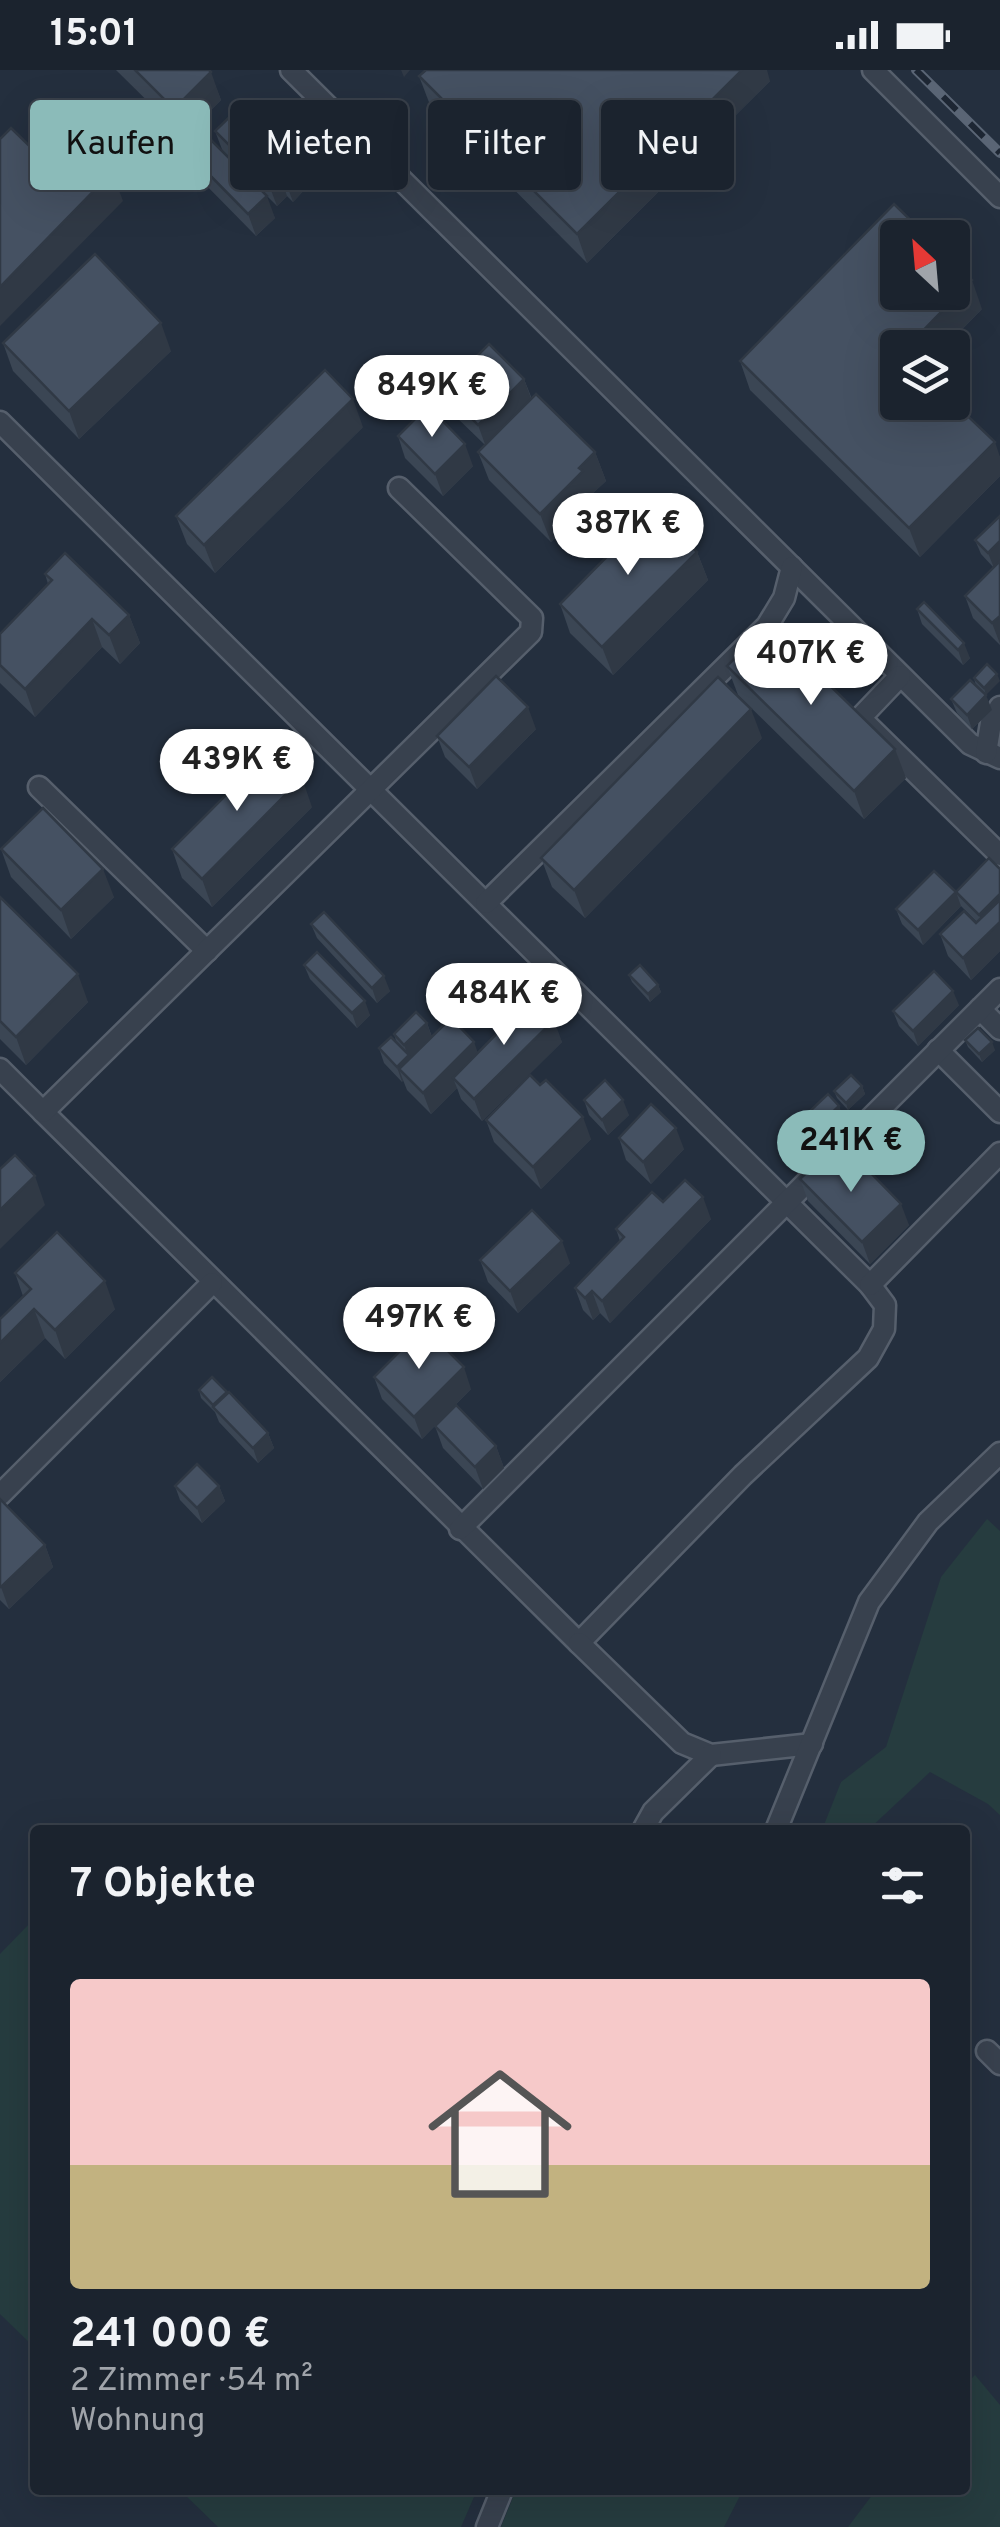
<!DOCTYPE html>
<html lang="de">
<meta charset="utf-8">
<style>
:root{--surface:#1b232e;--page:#282f3a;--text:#f1f3f6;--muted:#a0a4aa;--line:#39404a;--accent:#8bbbb9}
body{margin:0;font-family:Overpass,sans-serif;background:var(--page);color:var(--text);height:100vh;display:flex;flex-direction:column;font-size:38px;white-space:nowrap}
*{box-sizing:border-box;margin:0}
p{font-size:32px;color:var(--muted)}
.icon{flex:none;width:55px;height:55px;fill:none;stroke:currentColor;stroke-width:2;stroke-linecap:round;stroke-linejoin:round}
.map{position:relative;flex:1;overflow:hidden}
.panel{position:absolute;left:30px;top:1755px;width:940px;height:670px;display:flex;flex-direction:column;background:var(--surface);border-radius:10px;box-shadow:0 10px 40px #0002,0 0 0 2px var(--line)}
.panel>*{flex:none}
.top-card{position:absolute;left:30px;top:30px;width:940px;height:90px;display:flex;gap:20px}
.needle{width:65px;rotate:334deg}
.tools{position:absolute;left:880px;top:150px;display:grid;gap:20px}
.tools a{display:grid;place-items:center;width:90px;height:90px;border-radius:10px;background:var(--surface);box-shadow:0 10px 40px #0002,0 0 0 2px var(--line);font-size:50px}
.price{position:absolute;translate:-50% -85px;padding:0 22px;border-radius:35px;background:#fff;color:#222;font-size:32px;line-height:65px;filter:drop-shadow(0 2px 5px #0008)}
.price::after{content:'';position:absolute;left:50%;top:60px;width:30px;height:22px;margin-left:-15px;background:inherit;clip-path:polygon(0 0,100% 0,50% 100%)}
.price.on{background:var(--accent);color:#111}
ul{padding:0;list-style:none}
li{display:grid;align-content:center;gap:20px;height:530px;padding:0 40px}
li span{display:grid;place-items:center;height:310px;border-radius:10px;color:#555}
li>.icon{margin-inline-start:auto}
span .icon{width:180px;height:180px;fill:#fffc;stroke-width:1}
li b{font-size:42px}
h2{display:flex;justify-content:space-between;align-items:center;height:120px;padding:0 40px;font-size:42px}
.chip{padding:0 35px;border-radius:10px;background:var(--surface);box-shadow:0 10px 40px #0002,0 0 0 2px var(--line);font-size:35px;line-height:90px}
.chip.on{background:var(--accent);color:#111}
.status{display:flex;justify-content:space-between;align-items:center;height:70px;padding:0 50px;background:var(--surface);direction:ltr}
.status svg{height:28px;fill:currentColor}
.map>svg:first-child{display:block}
</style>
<div class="status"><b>15:01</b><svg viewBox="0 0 49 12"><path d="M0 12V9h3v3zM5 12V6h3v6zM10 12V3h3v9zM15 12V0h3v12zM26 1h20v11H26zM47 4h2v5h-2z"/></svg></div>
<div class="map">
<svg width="1000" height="2457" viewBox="0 0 1000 2457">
<rect width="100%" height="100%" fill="#242f3e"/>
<g fill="#263c3f">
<path d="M987,1449l13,12v284l-12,-11 -58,-32 -62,58h-46l19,-48 45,-35 55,-170z"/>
<path d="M35,1848v430l-35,-34v-360z"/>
<path d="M975,2305l25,30v122h-152l28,-37h89v-105z"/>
<path d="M180,2420h297l-16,37h-243z"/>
<path d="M516,2420h227l-19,37h-223z"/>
</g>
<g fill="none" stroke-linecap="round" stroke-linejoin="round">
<defs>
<g id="minor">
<path d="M291,0l679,674 30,14"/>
<path d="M873,0l127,127"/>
<path d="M0,352l870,863 15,20 -1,24 -16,29 -125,117 -164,168 -536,-531"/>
<path d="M900,606l-40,42 140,137"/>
<path d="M986,683l5,-30 9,-16"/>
<path d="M39,717l168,164"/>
<path d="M486,833l281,-277 17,-28 8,-31"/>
<path d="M980,939l20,20"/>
<path d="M938,980l62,62"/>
<path d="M0,999l43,43 488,-480 1,-14 -133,-130"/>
<path d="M870,1215l130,-132"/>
<path d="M0,1425l212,-212"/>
<path d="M460,1459l540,-540"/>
<path d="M579,1573l103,100 29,12 101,-11"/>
<path d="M643,1760l10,-18 58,-57"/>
<path d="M776,1760l93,-228 59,-80 72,-69"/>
<path d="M987,1981l13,13"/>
<path d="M487,2457l15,-37"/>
</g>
</defs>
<use href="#minor" stroke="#565f6c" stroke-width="25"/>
<use href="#minor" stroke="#38414e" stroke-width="20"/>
<defs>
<path id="rail" d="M916,0l84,83"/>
</defs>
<use href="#rail" stroke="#5a6575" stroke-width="10"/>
<use href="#rail" stroke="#1d2633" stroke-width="6" stroke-dasharray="19" stroke-linecap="butt"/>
</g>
<g fill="#3b4654">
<path d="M116,0h93l12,30 -37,37z"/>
<path d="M419,6l351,5 -183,182 -157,-158z"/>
<path d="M215,61l86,32 8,22 -16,17 -6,-6 -10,10 -18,-18 16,30 -19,18 -56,-57 -8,-22 31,-5z"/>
<path d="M982,239l-38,39h-46l102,109v19l-80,81 -170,-167 -10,-29z"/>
<path d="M3,273l168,8 -92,88 -66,-68z"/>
<path d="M524,309l8,20 63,53 11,29 -15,14 2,5 -42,42 -62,-62 -11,-28 7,-7 -34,-33 -8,-22z"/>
<path d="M363,357l-148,146 -28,-29 -11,-28z"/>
<path d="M398,366l75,30 -30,30 -38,-38z"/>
<path d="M1000,446l-6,52 -13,-14 -6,-14z"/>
<path d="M697,482l11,28 -95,95 -43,-42 -10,-29z"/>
<path d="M1000,491v84l-27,-27 -8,-22z"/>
<path d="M45,504l84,41 11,28 -20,21 -18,-17 -67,70 -35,-34v-49l48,-50z"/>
<path d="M917,539l53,49 -7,7 -41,-41z"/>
<path d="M987,594l-1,31 -6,-5 12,20 -20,19 -15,-16 -6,-14 25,-13 -2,-8z"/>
<path d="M727,596l179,112 -42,41 -126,-124z"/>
<path d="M536,659l-59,60 -32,-32 -8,-21z"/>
<path d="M762,668l-177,180 -33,-31 -11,-29z"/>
<path d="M312,737l-100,100 -30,-29 -10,-29z"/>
<path d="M1,779l113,48 -43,42 -60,-62z"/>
<path d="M1000,799v82l-29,29 -23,-24 -8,-22 37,-12 -16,-16 -38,39 -21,-21 -6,-15 60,-17z"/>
<path d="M0,827l88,105 -62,63 -26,-26z"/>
<path d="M311,854l79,67 -13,12 -60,-65z"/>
<path d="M304,895l66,50 -13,13 -47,-49z"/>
<path d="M629,905l29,10 3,7 -11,10 -18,-20z"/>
<path d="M487,928l57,12 18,32 -80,79 -21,-22 -4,-11 -26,26 -24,-24 -4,-10 -1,2 -18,-19 -5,-15 18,-4 -3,-10 33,-11 5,14 46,16 27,-27 -13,-13z"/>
<path d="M959,935l-41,41 -19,-20 -6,-15z"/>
<path d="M965,970l30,10 -13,12 -14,-15z"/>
<path d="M862,1016l3,8 -17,16 -11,-12 -3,-7z"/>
<path d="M584,1030l45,15 -21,20 -19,-20z"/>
<path d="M839,1036l5,15 -18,17 -11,-12 -6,-14z"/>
<path d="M486,1050l105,19 -50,50 -47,-47z"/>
<path d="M619,1068l65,11 -33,35 -25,-24z"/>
<path d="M845,1101l64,54 -39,39 -62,-63 -8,-22z"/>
<path d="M663,1132l48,17 -101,104 -10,-10 -7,7 -10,-10 -8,-22 45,-47 -4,-12z"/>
<path d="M480,1190l90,3 -52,50 -30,-31z"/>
<path d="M15,1203l100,36 -50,50 -20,-21 -45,44v-63l23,-23z"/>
<path d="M374,1307l97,12 -49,50 -40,-40z"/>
<path d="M199,1320l28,2 41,41 6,15 -16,15 -39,-41 -4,-10 -14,-14z"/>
<path d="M435,1356l61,20 8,22 -21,21 -40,-41z"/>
<path d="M175,1416h44l6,15 -23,22 -22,-23z"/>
<path d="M0,1429l45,46 8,22 -44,42 -9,-9z"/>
</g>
<g fill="#303945">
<path d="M401,0h9l-6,7z"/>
<path d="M742,0h25l3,11 -183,182 -10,-29z"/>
<path d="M211,2l10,28 -37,37 -10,-28z"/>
<path d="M301,93l8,22 -16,17 -8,-22z"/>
<path d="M112,102l11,29 -123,125v-39z"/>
<path d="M280,105l7,21 -10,10 -8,-21z"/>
<path d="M267,126l8,22 -19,18 -8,-22z"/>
<path d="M972,210l10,29 -38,39h-38z"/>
<path d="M161,253l10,28 -92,88 -10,-28z"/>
<path d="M524,309l8,22 -46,46 -8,-22z"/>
<path d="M353,329l10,28 -148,146 -11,-28z"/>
<path d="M995,372l5,15v19l-80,81 -11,-29z"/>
<path d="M465,374l8,22 -30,30 -8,-22z"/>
<path d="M595,382l11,29 -15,14 2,5 -42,42 -11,-28z"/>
<path d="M1000,471v20l-6,7 -6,-15z"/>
<path d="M697,482l11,28 -95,95 -11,-28z"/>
<path d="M129,545l11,28 -20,21 -11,-29z"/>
<path d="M1000,546v28l-8,-21z"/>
<path d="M92,549l10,28 -67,70 -10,-28z"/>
<path d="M964,573l6,15 -7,7 -5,-15z"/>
<path d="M997,604l3,7 -14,14 -2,-7z"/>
<path d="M986,625l6,15 -20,19 -5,-14z"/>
<path d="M528,637l8,22 -59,60 -8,-22z"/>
<path d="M751,639l11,29 -177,180 -11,-28z"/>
<path d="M895,679l11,29 -42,41 -10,-28z"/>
<path d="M302,708l10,29 -100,100 -10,-28z"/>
<path d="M103,799l11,28 -43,42 -10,-29z"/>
<path d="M956,822l5,14 -38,39 -5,-15z"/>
<path d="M1000,824v20l-15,16 -6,-15z"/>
<path d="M1000,852v29l-29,29 -8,-22z"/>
<path d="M78,904l10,28 -62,63 -10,-28z"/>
<path d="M384,906l6,15 -13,12 -5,-15z"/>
<path d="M658,915l3,7 -11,10 -2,-8z"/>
<path d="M953,921l6,14 -41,41 -5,-15z"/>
<path d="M365,931l5,14 -13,13 -5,-15z"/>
<path d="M554,950l8,22 -80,79 -8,-22z"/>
<path d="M427,953l5,15 -33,31 4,11 -1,2 -5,-15 11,-11 -4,-11z"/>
<path d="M474,972l8,22 -29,14 4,10 -26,26 -8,-21z"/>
<path d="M992,972l3,8 -13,12 -3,-8z"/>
<path d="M862,1016l3,8 -17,16 -2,-7z"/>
<path d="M623,1030l6,15 -21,20 -6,-15z"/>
<path d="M839,1036l5,15 -18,17 -6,-14z"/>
<path d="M583,1047l8,22 -50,50 -8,-22z"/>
<path d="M676,1058l8,21 -33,35 -8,-22z"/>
<path d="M35,1106l10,29 -45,44v-39z"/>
<path d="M703,1127l8,22 -101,104 -8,-22z"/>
<path d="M901,1134l8,21 -39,39 -8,-22z"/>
<path d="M562,1171l8,22 -52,50 -8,-22z"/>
<path d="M105,1211l10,28 -50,50 -10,-29z"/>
<path d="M592,1221l8,22 -7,7 -8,-22z"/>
<path d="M34,1239l11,29 -45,44v-39z"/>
<path d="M464,1297l7,22 -49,50 -8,-22z"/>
<path d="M268,1363l6,15 -16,15 -5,-15z"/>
<path d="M496,1376l8,22 -21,21 -8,-22z"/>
<path d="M219,1416l6,15 -23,22 -5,-15z"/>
<path d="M45,1475l8,22 -44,42 -8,-22z"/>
</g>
<g fill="#455162" stroke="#303945" stroke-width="2.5">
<path d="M135,0h74l2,2 -37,37z"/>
<path d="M426,0h316l-165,164 -158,-158z"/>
<path d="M242,35l59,58 -16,17 -5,-5 -11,10 -54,-54z"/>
<path d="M11,58l41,40 27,-28 33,32 -112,115v-148z"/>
<path d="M210,69l57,57 -19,18 -56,-57z"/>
<path d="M894,134l35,34h-31v54h54v-31l20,19 -66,68h-8v54h54v-1l43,41 -86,86 -169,-167z"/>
<path d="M95,184l66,69 -92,88 -66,-68z"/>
<path d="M489,274l35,35 -46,46 -35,-35z"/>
<path d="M325,300l28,29 -149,146 -28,-29z"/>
<path d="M536,324l59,58 -16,16 4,3 -43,43 -62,-62z"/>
<path d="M428,336l37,38 -30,30 -37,-38z"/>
<path d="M654,439l43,43 -95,95 -42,-43z"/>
<path d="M1000,446v25l-12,12 -13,-13z"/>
<path d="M65,483l64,62 -20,20 -17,-16 -67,70 -25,-24v-31l52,-54 -7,-6z"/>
<path d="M1000,491v55l-8,7 -27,-27z"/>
<path d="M924,532l40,41 -6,7 -41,-41z"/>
<path d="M768,555l127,124 -41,42 -127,-125z"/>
<path d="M987,594l10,10 -13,14 -10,-10z"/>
<path d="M496,606l32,31 -59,60 -32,-31z"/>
<path d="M718,607l33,32 -177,181 -33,-32z"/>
<path d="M970,610l16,15 -19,20 -16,-16z"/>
<path d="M272,679l30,29 -100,101 -30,-30z"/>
<path d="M43,738l60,61 -42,41 -60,-61z"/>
<path d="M989,788l11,11v25l-21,21 -23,-23z"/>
<path d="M934,801l22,21 -38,38 -22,-21z"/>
<path d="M0,827l78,77 -62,63 -16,-16z"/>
<path d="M1000,830v22l-37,36 -23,-24 24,-23 12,12z"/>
<path d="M324,842l60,64 -12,12 -61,-64z"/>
<path d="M317,882l48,49 -13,12 -48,-48z"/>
<path d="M640,895l18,20 -10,9 -19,-19z"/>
<path d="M934,901l19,20 -40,40 -20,-20z"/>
<path d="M512,902l29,28 -4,3 -5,-5 -22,23 -23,-23z"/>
<path d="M532,928l22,22 -80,79 -21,-21z"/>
<path d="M416,942l11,11 -23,22 -10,-11z"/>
<path d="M451,948l23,24 -51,51 -24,-24z"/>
<path d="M978,958l14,14 -13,12 -14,-14z"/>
<path d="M391,967l18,18 -12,12 -18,-19z"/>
<path d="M530,1005l10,10 6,-5 37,37 -50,50 -47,-47z"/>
<path d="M851,1005l11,11 -16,17 -12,-12z"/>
<path d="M605,1010l18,20 -21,20 -18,-20z"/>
<path d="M828,1024l11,12 -19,18 -11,-12z"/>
<path d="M651,1034l25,24 -33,34 -24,-24z"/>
<path d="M827,1083l18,18 12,-12 44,45 -39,38 -62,-63z"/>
<path d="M15,1085l20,21 -35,34v-41z"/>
<path d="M685,1110l18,17 -101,104 -10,-10 -7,7 -10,-10 49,-51 -8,-8 36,-37 11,10z"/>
<path d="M532,1140l30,31 -52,50 -30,-31z"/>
<path d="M57,1162l48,49 -50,49 -21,-21 -34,34v-24l31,-30 -16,-16z"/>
<path d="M424,1257l40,40 -50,50 -40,-40z"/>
<path d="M212,1307l15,15 -14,13 -14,-15z"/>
<path d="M229,1322l39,41 -15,15 -40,-41z"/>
<path d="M456,1335l40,41 -21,21 -40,-41z"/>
<path d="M197,1394l22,22 -22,22 -22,-22z"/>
<path d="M0,1429l45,46 -44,42 -1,-1z"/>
</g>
</svg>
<div class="tools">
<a><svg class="needle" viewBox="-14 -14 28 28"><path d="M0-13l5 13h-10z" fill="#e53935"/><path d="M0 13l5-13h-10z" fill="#a0a4aa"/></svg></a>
<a><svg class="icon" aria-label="layers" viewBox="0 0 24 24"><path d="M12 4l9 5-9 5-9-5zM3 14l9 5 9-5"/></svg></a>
</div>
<b class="price" style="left:432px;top:370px">849K €</b>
<b class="price" style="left:628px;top:508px">387K €</b>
<b class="price" style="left:811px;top:638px">407K €</b>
<b class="price" style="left:237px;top:744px">439K €</b>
<b class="price" style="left:504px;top:978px">484K €</b>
<b class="price on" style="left:851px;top:1125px">241K €</b>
<b class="price" style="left:419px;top:1302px">497K €</b>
<div class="top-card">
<a class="chip on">Kaufen</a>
<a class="chip">Mieten</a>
<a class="chip">Filter</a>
<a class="chip">Neu</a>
</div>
<section class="panel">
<h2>7 Objekte<svg class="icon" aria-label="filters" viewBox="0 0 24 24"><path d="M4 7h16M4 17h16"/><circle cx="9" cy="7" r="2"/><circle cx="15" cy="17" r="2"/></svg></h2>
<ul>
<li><span style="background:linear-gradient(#f6c9c9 60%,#c2b280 0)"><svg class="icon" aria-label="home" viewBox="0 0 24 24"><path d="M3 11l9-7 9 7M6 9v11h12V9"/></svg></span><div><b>241 000 €</b><p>2 Zimmer · 54 m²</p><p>Wohnung</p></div></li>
</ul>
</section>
</div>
